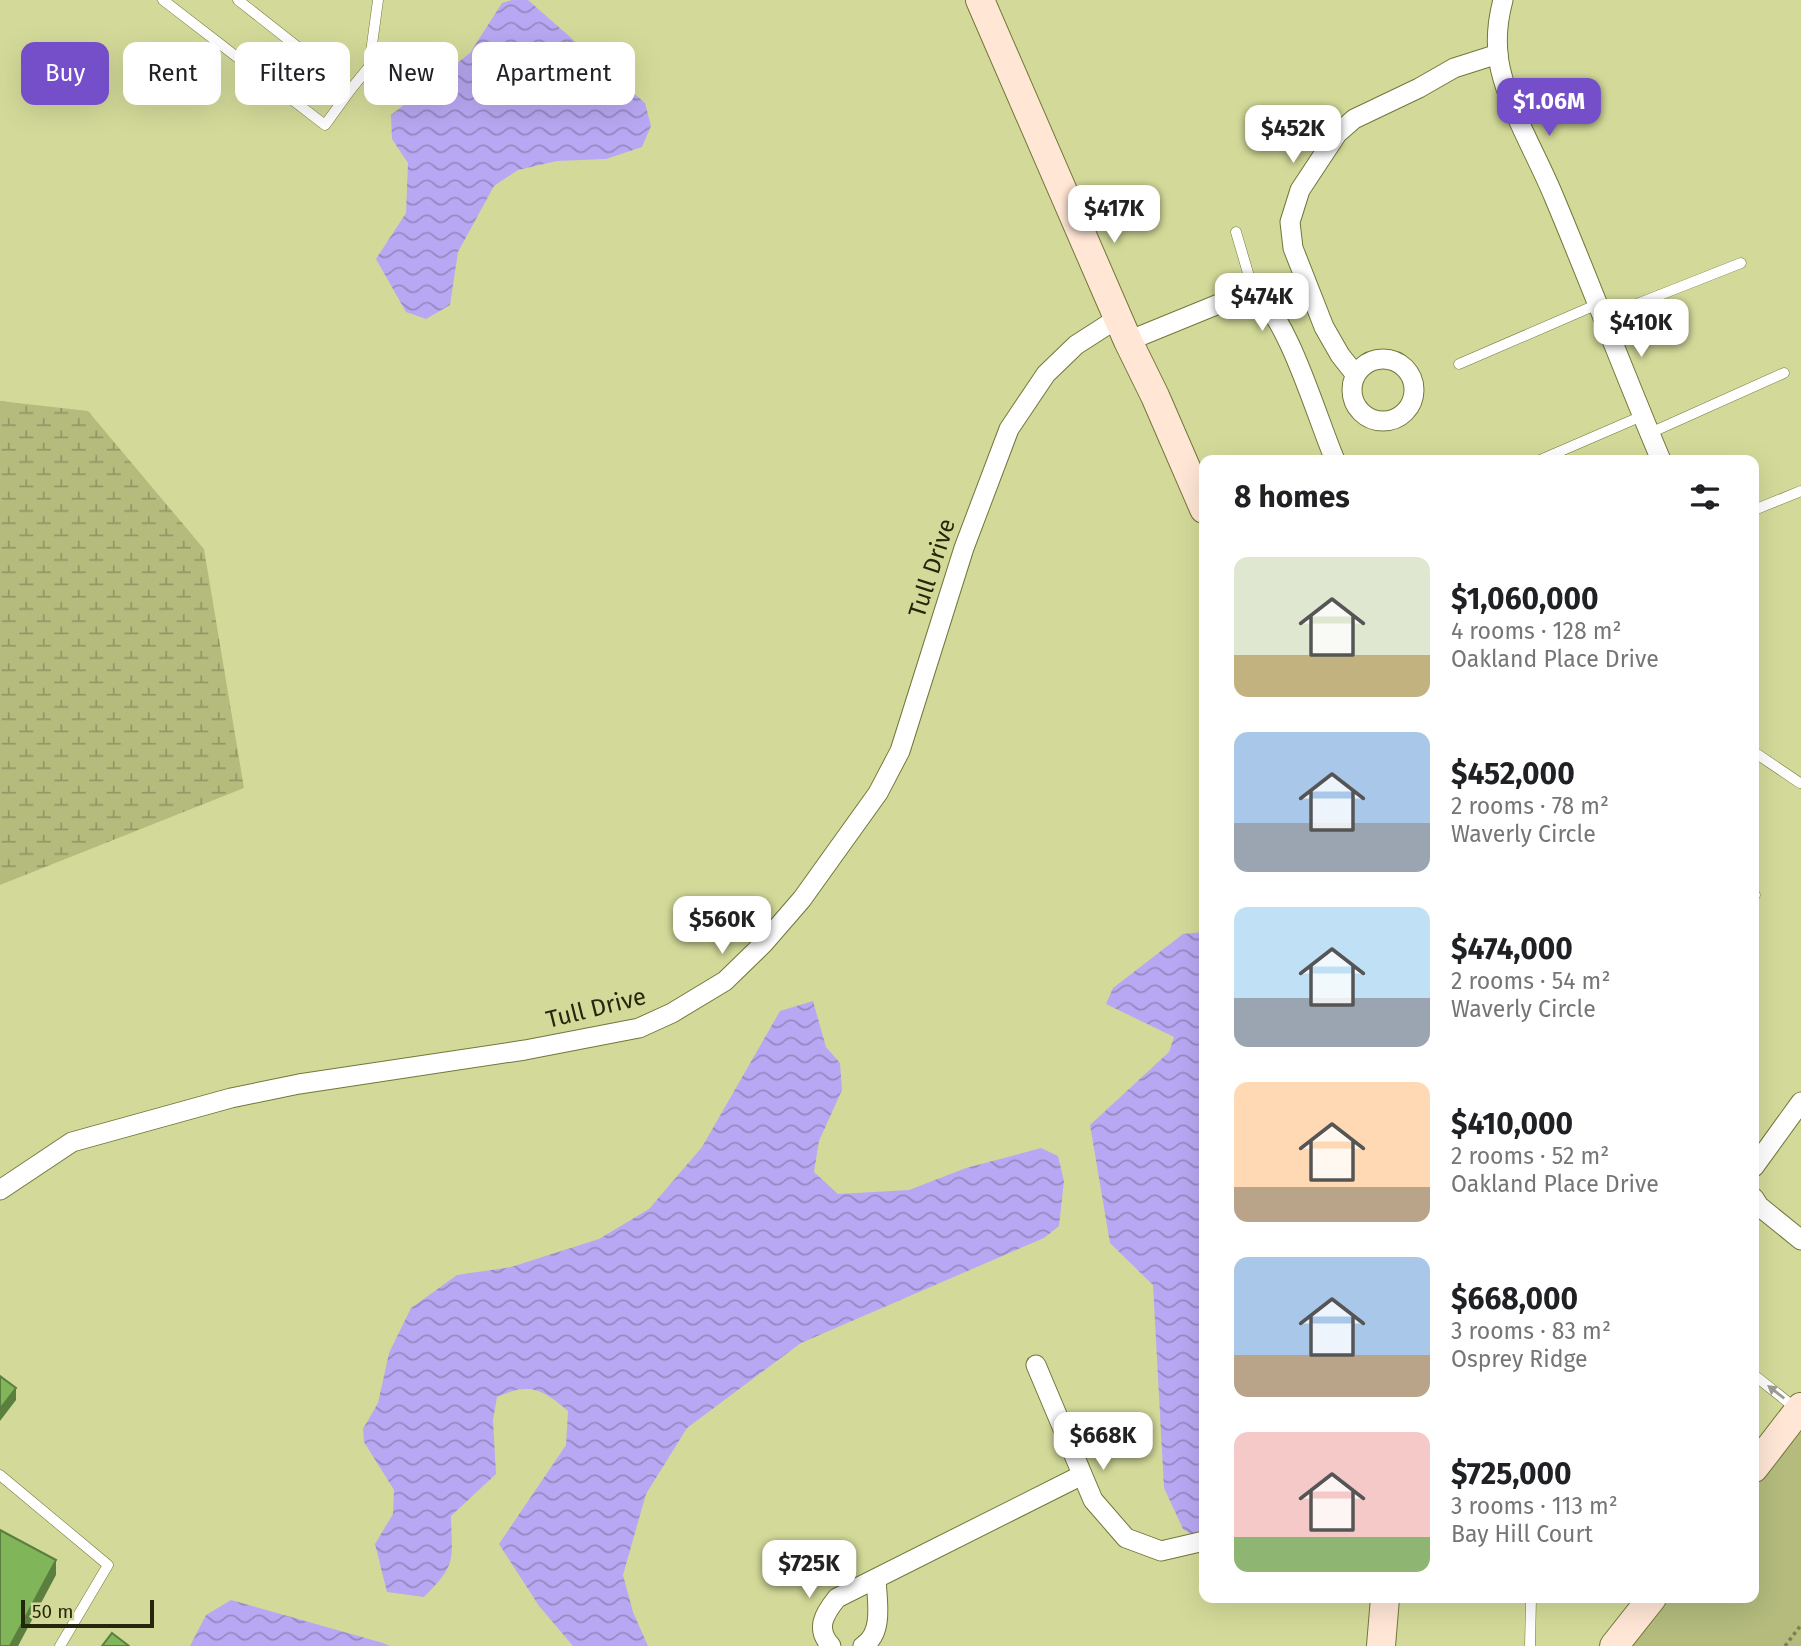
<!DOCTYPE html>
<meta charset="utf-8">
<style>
:root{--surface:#fff;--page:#f2f2f2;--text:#202124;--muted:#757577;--accent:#744fc9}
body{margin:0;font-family:"Fira Sans",sans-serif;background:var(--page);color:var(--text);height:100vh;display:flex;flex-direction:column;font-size:26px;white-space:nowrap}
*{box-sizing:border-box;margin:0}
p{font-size:23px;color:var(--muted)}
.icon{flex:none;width:38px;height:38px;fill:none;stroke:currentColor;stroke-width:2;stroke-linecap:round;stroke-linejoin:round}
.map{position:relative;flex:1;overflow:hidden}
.drawer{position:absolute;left:1199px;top:455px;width:560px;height:1148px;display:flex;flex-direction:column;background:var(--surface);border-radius:14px;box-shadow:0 7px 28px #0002}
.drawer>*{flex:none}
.banner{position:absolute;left:21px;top:42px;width:665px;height:63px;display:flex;gap:14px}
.scale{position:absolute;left:21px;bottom:18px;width:133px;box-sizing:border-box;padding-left:7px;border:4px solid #25270d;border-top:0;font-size:19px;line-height:24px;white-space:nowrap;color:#25270d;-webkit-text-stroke:5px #d3da99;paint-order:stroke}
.price{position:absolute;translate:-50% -60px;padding:0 16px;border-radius:14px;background:#fff;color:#222;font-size:23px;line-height:46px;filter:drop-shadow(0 2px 4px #0008)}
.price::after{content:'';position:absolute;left:50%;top:42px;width:21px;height:16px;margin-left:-10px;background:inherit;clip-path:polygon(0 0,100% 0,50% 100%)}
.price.current{background:var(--accent);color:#fff}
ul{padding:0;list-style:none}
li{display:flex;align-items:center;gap:21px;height:175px;padding:0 35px}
li span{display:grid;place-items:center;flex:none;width:196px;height:140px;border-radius:14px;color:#555}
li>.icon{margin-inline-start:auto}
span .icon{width:84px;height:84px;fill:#fffc;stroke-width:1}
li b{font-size:30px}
h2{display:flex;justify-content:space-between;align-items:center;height:84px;padding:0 35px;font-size:30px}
.tag{padding:0 24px;border-radius:14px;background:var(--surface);box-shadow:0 7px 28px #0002;font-size:24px;line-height:63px}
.tag.current{background:var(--accent);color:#fff}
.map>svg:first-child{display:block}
</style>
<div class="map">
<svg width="1801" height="1646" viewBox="0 0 1801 1646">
<defs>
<pattern id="wetland-marsh" width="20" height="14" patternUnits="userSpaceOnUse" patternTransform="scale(1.75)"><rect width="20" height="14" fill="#b4bb7d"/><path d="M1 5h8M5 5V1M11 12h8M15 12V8" fill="none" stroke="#929865"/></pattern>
<pattern id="water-waves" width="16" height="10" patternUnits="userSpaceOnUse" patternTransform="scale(1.75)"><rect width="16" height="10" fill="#b8a8f3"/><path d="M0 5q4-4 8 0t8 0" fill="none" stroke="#9589c3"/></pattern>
</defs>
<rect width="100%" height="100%" fill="#d3da99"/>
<path fill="#b4bb7d" d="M1801,1417v229h-180l38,-48h95v-120z"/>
<path fill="url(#wetland-marsh)" d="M0,401l88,10 116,138 40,239 -244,97z"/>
<g fill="url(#water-waves)">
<path d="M512,0h16l117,103 6,23 -9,21 -36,12 -49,2 -39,9 -24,16 -36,66 -8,53 -24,14 -20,-7 -30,-53 30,-46 2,-50 -16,-24 -1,-24 79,-62 32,-50z"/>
<path d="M1204,932v603l-7,3 -14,-9 -19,-41 -11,-203 -43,-42 -20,-118 79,-73 5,-15 -68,-33 7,-16 70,-54z"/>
<path d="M813,1001l13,46 14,16 2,27 -23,51 -5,31 24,22 71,-4 57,-22 75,-20 17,8 6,25 -5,45 -15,12 -243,105 -114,85 -41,66 -23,81 10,37 15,34h-75l-34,-40 -40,-62 67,-99 2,-34c-26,-22 -38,-29 -71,-14l-4,23 3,54 -45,42c1,45 6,48 -27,81l-37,-5 -12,-48 18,-30 1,-24 -30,-48 -1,-13 15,-26 11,-50 22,-45 46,-33 54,-8 88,-28 50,-30 53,-62 78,-136z"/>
<path d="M231,1600l152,43 7,3h-200l16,-31z"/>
</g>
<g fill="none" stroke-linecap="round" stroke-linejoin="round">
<defs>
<g id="lane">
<path d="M163,0l162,125 26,-36 -113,-89"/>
<path d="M351,89l18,-22 9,-67"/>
<path d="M1236,232l17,58"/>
<path d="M1604,317l137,-54"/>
<path d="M1459,364l139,-60"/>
<path d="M1650,433l134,-60"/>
<path d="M1540,460l102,-44"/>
<path d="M1754,510l47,-19"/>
<path d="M1754,752l46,31"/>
<path d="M1754,894l1,1"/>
<path d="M1754,1375l44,35"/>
<path d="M0,1475l108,90 -48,81"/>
<path d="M1530,1646l1,-48"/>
</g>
<g id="street">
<path d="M1503,0c-7,26 -8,53 0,79 12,41 35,79 51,118 37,88 70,176 107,263"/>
<path d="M1128,341l125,-51c36,28 63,126 82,170"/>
<circle cx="1383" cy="390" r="31"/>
<path d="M1355,374l-15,-19 -16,-28 -31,-79 -3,-26 10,-32 37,-56 17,-15 65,-31 35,-20 44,-14"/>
<path d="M1754,1167l47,-65"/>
<path d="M0,1190l72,-48 159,-44 68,-14 226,-34 114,-22 33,-15 53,-32 38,-37 39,-45 76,-106 22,-42 64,-203 45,-119 37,-55 30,-29 42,-27"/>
<path d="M1754,1198l5,8 42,34"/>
<path d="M1036,1365l57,135 33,38 35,13 43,-10"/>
<path d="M831,1646c-16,-17 -7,-32 6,-48l245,-123"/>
<path d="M863,1646c21,-13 14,-45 13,-67"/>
</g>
<g id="secondary">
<path d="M980,0l148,341 27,55 49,113"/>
<path d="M1754,1468l47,-61"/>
<path d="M1381,1646l4,-48"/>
<path d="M1614,1646l38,-48"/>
</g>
</defs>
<use href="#lane" stroke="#727739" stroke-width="11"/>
<use href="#street" stroke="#727739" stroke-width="21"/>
<use href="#secondary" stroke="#727739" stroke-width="30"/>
<path stroke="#7b8052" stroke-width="3.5" stroke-dasharray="3.5 3.5" stroke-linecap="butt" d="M1785,1646l16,-21"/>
<use href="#lane" stroke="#fff" stroke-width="10"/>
<use href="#street" stroke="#fff" stroke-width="19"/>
<use href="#secondary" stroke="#ffe6d5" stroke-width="28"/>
</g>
<g fill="#5a7f3f">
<path d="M16,1388v12l-16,21v-12z"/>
<path d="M56,1560v15l-38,71h-8z"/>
</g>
<g fill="#80b55a" stroke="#5a7f3f" stroke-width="2">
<path d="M0,1376l16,12 -16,21z"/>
<path d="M0,1530l56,30 -46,86h-10z"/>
<path d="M112,1633l17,13h-27z"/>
</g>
<defs><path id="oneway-solid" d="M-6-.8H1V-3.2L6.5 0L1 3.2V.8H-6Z" transform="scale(1.75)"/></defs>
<use fill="#9d9e92" href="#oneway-solid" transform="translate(1776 1392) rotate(-142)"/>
<g text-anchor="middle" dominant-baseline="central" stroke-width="6" stroke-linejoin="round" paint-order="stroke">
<g font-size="24" fill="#25270d" stroke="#d3da99">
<text transform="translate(932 568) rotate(-72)">Tull Drive</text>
<text transform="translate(596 1008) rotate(-14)">Tull Drive</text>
</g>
</g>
</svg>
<div class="scale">50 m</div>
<b class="price current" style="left:1549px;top:138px">$1.06M</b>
<b class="price" style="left:1293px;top:165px">$452K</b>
<b class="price" style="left:1114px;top:245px">$417K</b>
<b class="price" style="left:1262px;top:333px">$474K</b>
<b class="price" style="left:1641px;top:359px">$410K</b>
<b class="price" style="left:722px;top:956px">$560K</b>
<b class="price" style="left:1103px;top:1472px">$668K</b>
<b class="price" style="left:809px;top:1600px">$725K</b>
<div class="banner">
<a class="tag current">Buy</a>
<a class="tag">Rent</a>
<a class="tag">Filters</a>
<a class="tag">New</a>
<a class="tag">Apartment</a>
</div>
<section class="drawer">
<h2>8 homes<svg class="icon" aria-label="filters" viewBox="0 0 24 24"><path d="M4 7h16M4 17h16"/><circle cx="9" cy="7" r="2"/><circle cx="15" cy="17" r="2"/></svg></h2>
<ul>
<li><span style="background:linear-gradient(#dfe7d0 70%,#c2b280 0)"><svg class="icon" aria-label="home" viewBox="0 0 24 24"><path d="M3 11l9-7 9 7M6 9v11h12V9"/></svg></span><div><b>$1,060,000</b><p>4 rooms · 128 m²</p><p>Oakland Place Drive</p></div></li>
<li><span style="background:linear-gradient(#a9c7e8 65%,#9aa5b1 0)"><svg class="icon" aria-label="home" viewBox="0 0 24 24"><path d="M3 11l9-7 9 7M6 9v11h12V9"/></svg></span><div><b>$452,000</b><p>2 rooms · 78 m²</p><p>Waverly Circle</p></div></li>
<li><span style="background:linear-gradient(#bfe0f5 65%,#9aa5b1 0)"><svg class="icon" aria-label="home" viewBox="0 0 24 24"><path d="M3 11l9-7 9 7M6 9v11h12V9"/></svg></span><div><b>$474,000</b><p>2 rooms · 54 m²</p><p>Waverly Circle</p></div></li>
<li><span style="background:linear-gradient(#ffd9b3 75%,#b9a48a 0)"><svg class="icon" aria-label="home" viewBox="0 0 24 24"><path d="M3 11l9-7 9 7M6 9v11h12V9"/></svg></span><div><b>$410,000</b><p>2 rooms · 52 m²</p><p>Oakland Place Drive</p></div></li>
<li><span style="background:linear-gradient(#a9c7e8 70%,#b9a48a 0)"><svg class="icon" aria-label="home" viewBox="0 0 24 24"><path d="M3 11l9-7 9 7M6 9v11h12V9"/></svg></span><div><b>$668,000</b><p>3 rooms · 83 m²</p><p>Osprey Ridge</p></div></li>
<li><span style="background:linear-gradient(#f6c9c9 75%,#8fb573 0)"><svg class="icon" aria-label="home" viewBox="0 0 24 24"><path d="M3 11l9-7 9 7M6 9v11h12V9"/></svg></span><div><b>$725,000</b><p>3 rooms · 113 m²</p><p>Bay Hill Court</p></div></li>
</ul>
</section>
</div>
